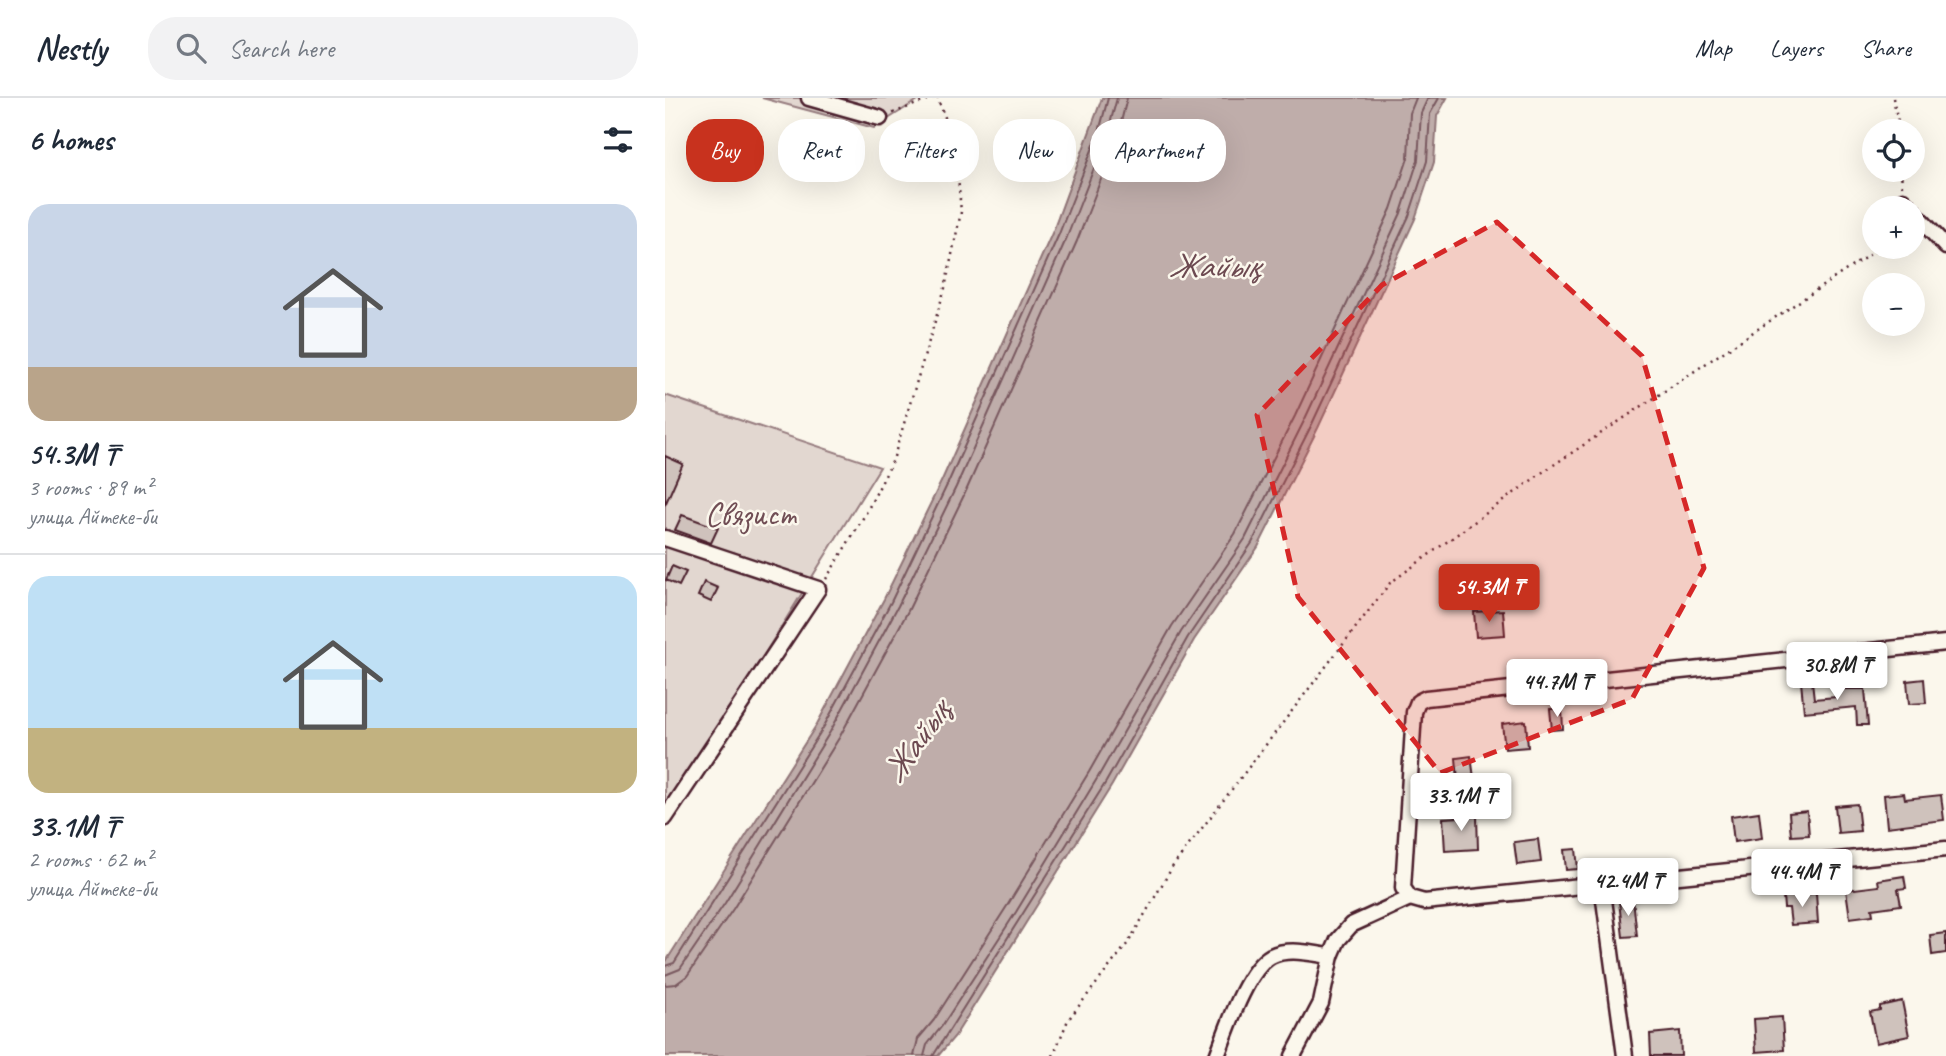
<!DOCTYPE html>
<meta charset="utf-8">
<style>
:root{--surface:#fff;--page:#f2f2f3;--text:#1f2937;--muted:#747a83;--line:#e0e1e3;--accent:#c8321e}
body{margin:0;font-family:Caveat,sans-serif;background:var(--page);color:var(--text);height:100vh;display:flex;flex-direction:column;font-size:26px;white-space:nowrap}
*{box-sizing:border-box;margin:0}
p{font-size:23px;color:var(--muted)}
.icon{flex:none;width:38px;height:38px;fill:none;stroke:currentColor;stroke-width:2;stroke-linecap:round;stroke-linejoin:round}
.map{position:relative;flex:1;overflow:hidden}
.sheet{display:flex;flex-direction:column;background:var(--surface);width:665px}
.sheet>*{flex:none}
.hud{position:absolute;left:21px;top:21px;width:665px;height:63px;display:flex;gap:14px}
.controls{position:absolute;left:1197px;top:21px;display:grid;gap:14px}
.controls a{display:grid;place-items:center;width:63px;height:63px;border-radius:50%;background:var(--surface);box-shadow:0 7px 28px #0002;font-size:35px}
.price{position:absolute;translate:-50% -60px;padding:0 16px;border-radius:7px;background:#fff;color:#222;font-size:23px;line-height:46px;filter:drop-shadow(0 2px 4px #0008)}
.price::after{content:'';position:absolute;left:50%;top:42px;width:21px;height:16px;margin-left:-10px;background:inherit;clip-path:polygon(0 0,100% 0,50% 100%)}
.price.on{background:var(--accent);color:#fff}
ul{padding:0;list-style:none}
li{display:grid;align-content:center;gap:14px;height:371px;padding:0 28px}
li+li{border-top:2px solid var(--line)}
li span{display:grid;place-items:center;height:217px;border-radius:21px;color:#555}
li>.icon{margin-inline-start:auto}
span .icon{width:126px;height:126px;fill:#fffc;stroke-width:1}
li b{font-size:30px}
h2{display:flex;justify-content:space-between;align-items:center;height:84px;padding:0 28px;font-size:30px}
.tag{padding:0 24px;border-radius:28px;background:var(--surface);box-shadow:0 7px 28px #0002;font-size:24px;line-height:63px}
.tag.on{background:var(--accent);color:#fff}
header{display:flex;align-items:center;gap:42px;box-sizing:border-box;height:98px;padding:0 35px;background:var(--surface);border-bottom:2px solid var(--line)}
header strong{font-size:33px}
nav{display:flex;gap:38px;margin-inline-start:auto;font-size:24px}
.search{width:490px;height:63px;background:var(--page);display:flex;align-items:center;gap:18px;box-sizing:border-box;padding:0 24px;border-radius:28px;color:var(--muted);font-size:26px}
main{display:flex;flex:1;min-height:0}
.map>svg:first-child{display:block}
</style>
<header>
<strong>Nestly</strong>
<div class="search"><svg class="icon" aria-label="search" viewBox="0 0 24 24"><circle cx="10" cy="10" r="6"/><path d="M15 15l6 6"/></svg>Search here</div>
<nav><a>Map</a><a>Layers</a><a>Share</a></nav>
</header>
<main>
<section class="sheet">
<h2>6 homes<svg class="icon" aria-label="filters" viewBox="0 0 24 24"><path d="M4 7h16M4 17h16"/><circle cx="9" cy="7" r="2"/><circle cx="15" cy="17" r="2"/></svg></h2>
<ul>
<li><span style="background:linear-gradient(#c9d6e8 75%,#b9a48a 0)"><svg class="icon" aria-label="home" viewBox="0 0 24 24"><path d="M3 11l9-7 9 7M6 9v11h12V9"/></svg></span><div><b>54.3M ₸</b><p>3 rooms · 89 m²</p><p>улица Айтеке-би</p></div></li>
<li><span style="background:linear-gradient(#bfe0f5 70%,#c2b280 0)"><svg class="icon" aria-label="home" viewBox="0 0 24 24"><path d="M3 11l9-7 9 7M6 9v11h12V9"/></svg></span><div><b>33.1M ₸</b><p>2 rooms · 62 m²</p><p>улица Айтеке-би</p></div></li>
</ul>
</section>
<div class="map">
<svg width="1281" height="958" viewBox="0 0 1281 958">
<rect width="100%" height="100%" fill="#fbf7ec"/>
<filter id="ink" filterUnits="userSpaceOnUse"><feTurbulence type="fractalNoise" baseFrequency=".0143" numOctaves="2"/><feDisplacementMap in="SourceGraphic" scale="14" xChannelSelector="R" yChannelSelector="G"/><feConvolveMatrix kernelMatrix="1 2 1 2 8 2 1 2 1" color-interpolation-filters="sRGB"/></filter>
<g filter="url(#ink)">
<g fill="#e2d7d0" stroke="#967b7e" stroke-width="2">
<path d="M97,0h159l-47,30z"/>
<path d="M0,297l215,72 -215,348z"/>
</g>
<path fill="#bfadaa" stroke="#907477" stroke-width="2" d="M437,0h345l-10,18 -3,46 -19,57 -97,209 -60,119 -64,93 -82,145 -157,251 -17,20h-273v-93l152,-239 67,-125 58,-119 111,-249z"/>
<g fill="none" stroke-linecap="round" stroke-linejoin="round">
<g stroke="#79585e" stroke-width="2">
<path d="M0,868l9,-3 149,-235 68,-126 57,-119 111,-249 40,-102 9,-34"/>
<path d="M0,877l15,-6 45,-66 105,-171 68,-126 58,-119 111,-250 40,-102 10,-37"/>
<path d="M0,887l11,-1 11,-8 46,-67 106,-171 69,-127 58,-120 111,-250 40,-103 10,-40"/>
<path d="M249,958l4,-17 16,-19 73,-114 82,-134 83,-146 63,-92 60,-118 96,-207 17,-51 2,-45 6,-15"/>
<path d="M259,958l3,-11 15,-19 74,-114 82,-135 83,-145 64,-93 59,-118 97,-208 17,-53 3,-47 7,-15"/>
<path d="M268,958l173,-274 82,-145 64,-94 60,-119 97,-208 18,-55 3,-47 9,-16"/>
</g>
</g>
<g fill="#cfc2bc" stroke="#4a1f2b" stroke-width="2">
<path d="M0,358l18,8 -18,41z"/>
<path d="M17,417l36,13 -7,15 -36,-13z"/>
<path d="M7,468l14,6 -7,14 -13,-6z"/>
<path d="M39,484l14,6 -7,14 -13,-6z"/>
<path d="M838,512l2,25 -29,2 -2,-25z"/>
<path d="M1259,581l2,24 -17,1 -2,-23z"/>
<path d="M1147,583l2,18 22,-2 -1,-8h30l3,36h-11l-1,-18 -52,5 -3,-30z"/>
<path d="M885,611h12l1,20 -11,1z"/>
<path d="M861,623l2,26 -23,2 -3,-25z"/>
<path d="M806,658l3,22 -16,2 -2,-22z"/>
<path d="M1239,695l1,6 36,-4 3,25 -57,7 -3,-32z"/>
<path d="M1192,706l3,27 -22,2 -3,-27z"/>
<path d="M1142,713l2,24 -18,1 -2,-23z"/>
<path d="M1094,714l3,26 -28,4 -3,-26z"/>
<path d="M812,718l1,33 -33,2 -2,-33z"/>
<path d="M873,741l3,23 -24,3 -3,-23z"/>
<path d="M911,751l2,20 -12,1 -2,-20z"/>
<path d="M1239,778l2,12 -8,1 3,16 -29,4 1,6 -23,3 -4,-28 33,-4 -1,-6z"/>
<path d="M1151,795l2,30 -27,2 -2,-17h-5l-1,-12z"/>
<path d="M968,801l4,37 -14,1 -4,-36z"/>
<path d="M1281,835v20l-14,2 -2,-20z"/>
<path d="M1237,903l7,35 -33,7 -6,-31 10,-2v-4z"/>
<path d="M1117,919l2,33 -28,2 -2,-33z"/>
<path d="M1015,933l1,25h-30l-1,-22z"/>
</g>
<g fill="none" stroke-linecap="round" stroke-linejoin="round">
<defs>
<g id="minor">
<path d="M144,0l71,20"/>
<path d="M1238,102l7,8"/>
<path d="M1248,113l33,36"/>
<path d="M0,440l153,51 -153,229"/>
<path d="M1281,545l-520,55 -8,4 -4,10 -11,176 7,10 14,4 522,-53"/>
<path d="M937,787l23,171"/>
<path d="M552,958c10,-26 29,-86 54,-100 18,-9 41,-2 60,0"/>
<path d="M628,958l28,-53 10,-47 7,-16 13,-15 59,-27"/>
</g>
</defs>
<use href="#minor" stroke="#4a1f2b" stroke-width="19"/>
<g stroke="#4a1f2b" stroke-width="2.5" stroke-dasharray="2 5" stroke-linecap="butt">
<path d="M1228,0l7,33"/>
<path d="M228,15l40,-15"/>
<path d="M1236,72l1,17"/>
<path d="M161,481l40,-66 27,-53 52,-172 16,-76 -6,-70 -18,-44"/>
<path d="M388,958l15,-36 60,-77 45,-77 217,-283 153,-111 338,-225"/>
</g>
<use href="#minor" stroke="#fbf7ec" stroke-width="14"/>
</g>
</g>
<path fill="#d62828" fill-opacity="0.2" stroke="#d62828" stroke-width="5" stroke-dasharray="14 9" stroke-linejoin="round" d="M832,124l145,134 62,212 -72,131 -192,74 -142,-176 -41,-182 125,-130z"/>
<g text-anchor="middle" dominant-baseline="central" stroke-width="5" stroke-linejoin="round" paint-order="stroke">
<g font-size="33" fill="#704d54" stroke="#fbf7ec">
<text x="85" y="416">Связист</text>
</g>
<g font-size="35" font-style="italic" fill="#6d4a51" stroke="#fbf7ec">
<text x="549" y="167">Жайық</text>
<text transform="translate(251 643) rotate(-55)">Жайық</text>
</g>
</g>
</svg>
<div class="controls">
<a><svg class="icon" aria-label="locate" viewBox="0 0 24 24"><circle cx="12" cy="12" r="6"/><path d="M12 2v4M12 18v4M2 12h4M18 12h4"/></svg></a>
<a>+</a>
<a>−</a>
</div>
<b class="price on" style="left:824px;top:526px">54.3M ₸</b>
<b class="price" style="left:1172px;top:604px">30.8M ₸</b>
<b class="price" style="left:892px;top:621px">44.7M ₸</b>
<b class="price" style="left:796px;top:735px">33.1M ₸</b>
<b class="price" style="left:1137px;top:811px">44.4M ₸</b>
<b class="price" style="left:963px;top:820px">42.4M ₸</b>
<div class="hud">
<a class="tag on">Buy</a>
<a class="tag">Rent</a>
<a class="tag">Filters</a>
<a class="tag">New</a>
<a class="tag">Apartment</a>
</div>
</div>
</main>
